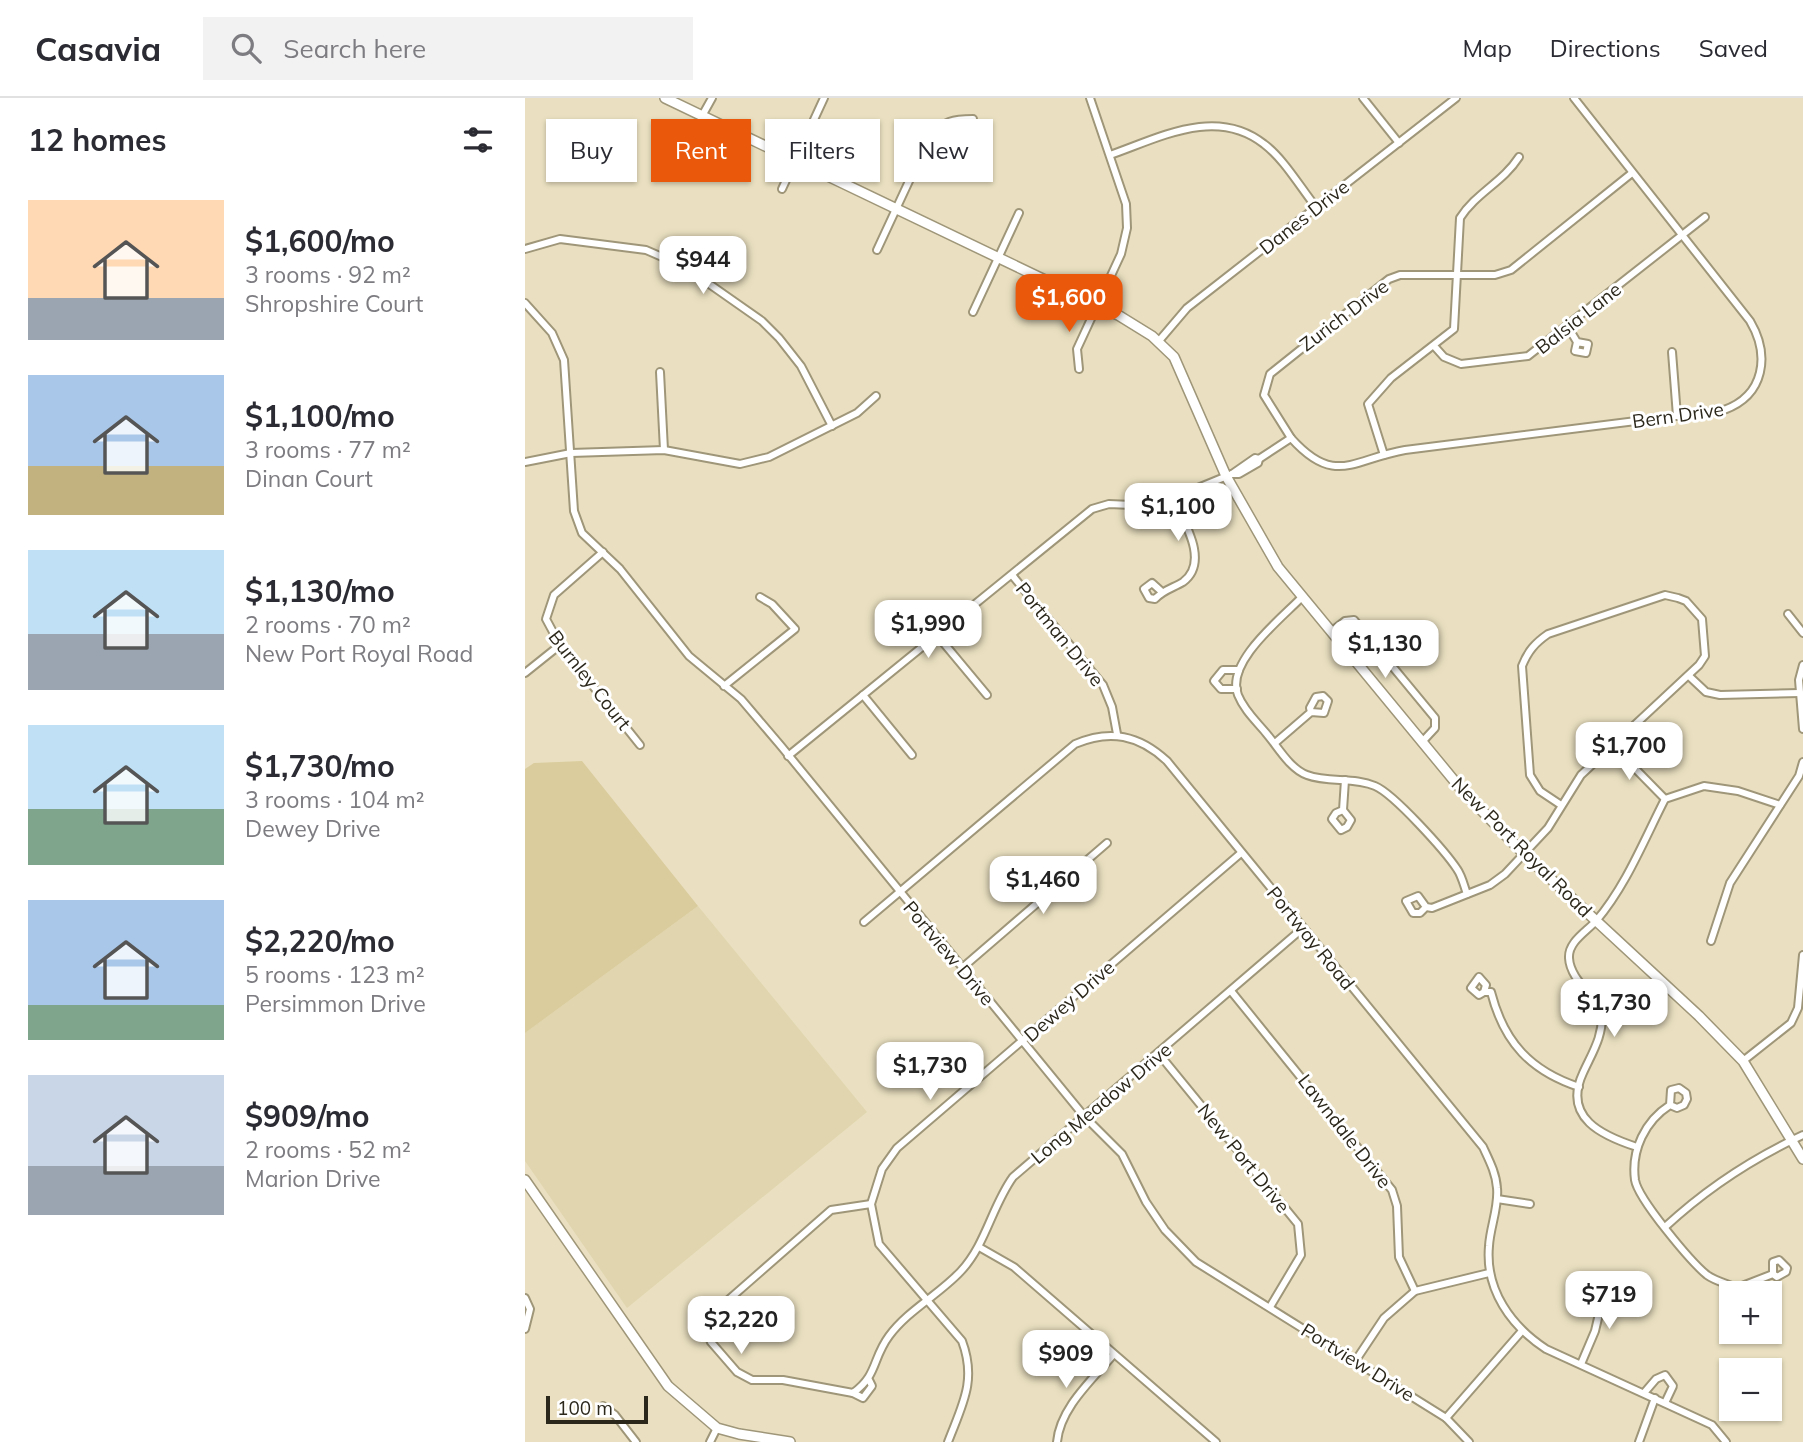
<!DOCTYPE html>
<meta charset="utf-8">
<style>
:root{--surface:#fff;--page:#f2f2f3;--text:#2b2b33;--muted:#7c7c81;--line:#e1e1e2;--accent:#ea580c}
body{margin:0;font-family:Mulish,sans-serif;background:var(--page);color:var(--text);height:100vh;display:flex;flex-direction:column;font-size:26px;white-space:nowrap}
*{box-sizing:border-box;margin:0}
p{font-size:23px;color:var(--muted)}
.icon{flex:none;width:38px;height:38px;fill:none;stroke:currentColor;stroke-width:2;stroke-linecap:round;stroke-linejoin:round}
.map{position:relative;flex:1;overflow:hidden}
.panel{display:flex;flex-direction:column;background:var(--surface);width:525px}
.panel>*{flex:none}
.top-card{position:absolute;left:21px;top:21px;width:665px;height:63px;display:flex;gap:14px}
.buttons{position:absolute;left:1194px;top:1183px;display:grid;gap:14px}
.buttons a{display:grid;place-items:center;width:63px;height:63px;border-radius:0px;background:var(--surface);box-shadow:0 2px 5px #0004;font-size:35px}
.scale{position:absolute;left:21px;bottom:18px;width:102px;box-sizing:border-box;padding-left:7px;border:4px solid #2b271b;border-top:0;font-size:19px;line-height:24px;white-space:nowrap;color:#2b271b;-webkit-text-stroke:5px #fff;paint-order:stroke}
.price{position:absolute;translate:-50% -60px;padding:0 16px;border-radius:14px;background:#fff;color:#222;font-size:23px;line-height:46px;filter:drop-shadow(0 2px 4px #0008)}
.price::after{content:'';position:absolute;left:50%;top:42px;width:21px;height:16px;margin-left:-10px;background:inherit;clip-path:polygon(0 0,100% 0,50% 100%)}
.price.on{background:var(--accent);color:#fff}
ul{padding:0;list-style:none}
li{display:flex;align-items:center;gap:21px;height:175px;padding:0 28px}
li span{display:grid;place-items:center;flex:none;width:196px;height:140px;border-radius:0px;color:#555}
li>.icon{margin-inline-start:auto}
span .icon{width:84px;height:84px;fill:#fffc;stroke-width:1}
li b{font-size:30px}
h2{display:flex;justify-content:space-between;align-items:center;height:84px;padding:0 28px;font-size:30px}
.tag{padding:0 24px;border-radius:0px;background:var(--surface);box-shadow:0 2px 5px #0004;font-size:24px;line-height:63px}
.tag.on{background:var(--accent);color:#fff}
header{display:flex;align-items:center;gap:42px;box-sizing:border-box;height:98px;padding:0 35px;background:var(--surface);border-bottom:2px solid var(--line)}
header strong{font-size:33px}
nav{display:flex;gap:38px;margin-inline-start:auto;font-size:24px}
.search{width:490px;height:63px;background:var(--page);display:flex;align-items:center;gap:18px;box-sizing:border-box;padding:0 24px;border-radius:0px;color:var(--muted);font-size:26px}
main{display:flex;flex:1;min-height:0}
.map>svg:first-child{display:block}
</style>
<header>
<strong>Casavia</strong>
<div class="search"><svg class="icon" aria-label="search" viewBox="0 0 24 24"><circle cx="10" cy="10" r="6"/><path d="M15 15l6 6"/></svg>Search here</div>
<nav><a>Map</a><a>Directions</a><a>Saved</a></nav>
</header>
<main>
<section class="panel">
<h2>12 homes<svg class="icon" aria-label="filters" viewBox="0 0 24 24"><path d="M4 7h16M4 17h16"/><circle cx="9" cy="7" r="2"/><circle cx="15" cy="17" r="2"/></svg></h2>
<ul>
<li><span style="background:linear-gradient(#ffd9b3 70%,#9aa5b1 0)"><svg class="icon" aria-label="home" viewBox="0 0 24 24"><path d="M3 11l9-7 9 7M6 9v11h12V9"/></svg></span><div><b>$1,600/mo</b><p>3 rooms · 92 m²</p><p>Shropshire Court</p></div></li>
<li><span style="background:linear-gradient(#a9c7e8 65%,#c2b280 0)"><svg class="icon" aria-label="home" viewBox="0 0 24 24"><path d="M3 11l9-7 9 7M6 9v11h12V9"/></svg></span><div><b>$1,100/mo</b><p>3 rooms · 77 m²</p><p>Dinan Court</p></div></li>
<li><span style="background:linear-gradient(#bfe0f5 60%,#9aa5b1 0)"><svg class="icon" aria-label="home" viewBox="0 0 24 24"><path d="M3 11l9-7 9 7M6 9v11h12V9"/></svg></span><div><b>$1,130/mo</b><p>2 rooms · 70 m²</p><p>New Port Royal Road</p></div></li>
<li><span style="background:linear-gradient(#bfe0f5 60%,#7fa58c 0)"><svg class="icon" aria-label="home" viewBox="0 0 24 24"><path d="M3 11l9-7 9 7M6 9v11h12V9"/></svg></span><div><b>$1,730/mo</b><p>3 rooms · 104 m²</p><p>Dewey Drive</p></div></li>
<li><span style="background:linear-gradient(#a9c7e8 75%,#7fa58c 0)"><svg class="icon" aria-label="home" viewBox="0 0 24 24"><path d="M3 11l9-7 9 7M6 9v11h12V9"/></svg></span><div><b>$2,220/mo</b><p>5 rooms · 123 m²</p><p>Persimmon Drive</p></div></li>
<li><span style="background:linear-gradient(#c9d6e8 65%,#9aa5b1 0)"><svg class="icon" aria-label="home" viewBox="0 0 24 24"><path d="M3 11l9-7 9 7M6 9v11h12V9"/></svg></span><div><b>$909/mo</b><p>2 rooms · 52 m²</p><p>Marion Drive</p></div></li>
</ul>
</section>
<div class="map">
<svg width="1278" height="1344" viewBox="0 0 1278 1344">
<rect width="100%" height="100%" fill="#eae0c1"/>
<path fill="#e0d5ae" d="M173,808l169,206 -240,196 -102,-147v-128z"/>
<path fill="#dacc9d" d="M57,663l116,145 -173,127v-264l9,-6z"/>
<g fill="none" stroke-linecap="round" stroke-linejoin="round">
<defs>
<g id="street">
<path d="M838,0l36,45"/>
<path d="M177,18l10,-18"/>
<path d="M585,57c49,-17 106,-49 154,-11 20,15 36,43 52,63"/>
<path d="M257,91l42,-91"/>
<path d="M0,151l35,-10 86,11 39,17 77,54 17,17 22,28 31,60"/>
<path d="M352,152l53,-114c14,-15 23,-17 43,-17"/>
<path d="M0,205l27,30 12,27 10,151 8,22 38,36 69,87 52,43 40,47 303,370 38,38 24,48 19,28 31,32 250,156 23,24"/>
<path d="M448,214l46,-99"/>
<path d="M1043,229l9,15 11,2 -2,9 -11,-2 2,-9"/>
<path d="M633,244l29,-34 269,-210"/>
<path d="M910,249l9,10 17,7 67,-8 177,-139"/>
<path d="M1147,254l5,64"/>
<path d="M554,271l-2,-20 44,-95 6,-26 -1,-24 -36,-106"/>
<path d="M135,274l4,78"/>
<path d="M766,340l-27,-43 6,-21 119,-95 11,-4h95l16,-5 121,-97"/>
<path d="M859,357l-16,-51 23,-26 63,-49 6,-111c16,-25 43,-36 59,-61"/>
<path d="M730,360l4,1 -1,4 -19,11h-7z"/>
<path d="M734,361l32,-21c44,49 62,21 114,12l319,-40c41,-15 46,-55 26,-89l-176,-223"/>
<path d="M0,364l46,-9 93,-3 76,14 29,-7 88,-44 19,-17"/>
<path d="M78,454l-49,43 -8,24 14,26 80,100"/>
<path d="M487,477l91,110 9,22 5,27"/>
<path d="M637,494l-10,-9 -8,6 5,9 6,1c8,-9 18,-11 28,-17 27,-20 1,-60 -9,-82"/>
<path d="M777,499c-20,21 -77,65 -64,98 6,15 18,26 28,38 12,14 24,36 41,42 21,8 47,2 68,11 19,8 70,65 82,83 5,7 7,17 10,25"/>
<path d="M1263,516l15,19"/>
<path d="M806,534l14,-11 9,-1 81,98v10l-13,14"/>
<path d="M412,537l50,60"/>
<path d="M1278,567l-4,15 4,49"/>
<path d="M0,575l35,-28"/>
<path d="M1164,578l17,16 14,3 80,-2"/>
<path d="M199,588l71,-57 -23,-25 -12,-7"/>
<path d="M712,591h-16l-7,-8 9,-11h16"/>
<path d="M338,597l49,60"/>
<path d="M750,645l36,-31 13,1 4,-12 -5,-5 -7,1 -6,11 1,4"/>
<path d="M1088,648l52,53"/>
<path d="M263,658l304,-247 17,-5 45,2 78,-32"/>
<path d="M818,712l-7,3 -4,6 9,11 6,-3 4,-7 -8,-10 2,-30"/>
<path d="M901,809l-8,-11 -12,5 7,12h7l6,-6 6,1 58,-23 15,-11 43,-46 33,-53 118,-110 6,-9 -3,-37 -16,-18 -8,-3 -13,-3 -117,39c-13,9 -20,17 -26,32l8,109 10,16 21,14"/>
<path d="M339,824l211,-178c35,-15 64,-9 92,17l316,386c6,13 13,26 14,41 2,19 -7,39 -8,58 -4,44 22,80 57,103l166,76 14,17"/>
<path d="M1186,843l19,-58 69,-107 4,-14"/>
<path d="M437,870l145,-125"/>
<path d="M706,893l161,199 5,16 2,51 16,34"/>
<path d="M959,894l-5,3 -8,-7 8,-11 7,8 -2,7h7c13,51 40,79 88,95"/>
<path d="M634,956l139,170 3,31 -31,52"/>
<path d="M1218,963l48,-38 7,-15 5,-53"/>
<path d="M1145,1007l1,-15 8,-2 7,5 1,6 -3,6 -7,3 -7,-3c-25,16 -39,45 -35,75 3,19 56,82 72,95 8,6 21,9 30,13l36,-14 4,3 9,-5 1,-4 -8,-8 -6,2v12"/>
<path d="M1112,1049c-34,-11 -75,-29 -54,-74 10,-22 20,-36 19,-61 -9,-18 -32,-33 -33,-54 -1,-16 17,-26 27,-37 30,-35 48,-81 69,-122l39,-13 34,5 42,14"/>
<path d="M972,1101l33,5"/>
<path d="M346,1106l-40,6 -121,106 -2,19 3,7 26,30 15,8h31l70,13c25,-18 19,-34 36,-57 19,-26 51,-42 72,-65 25,-27 31,-65 52,-94l290,-249"/>
<path d="M1140,1129c41,-38 86,-68 138,-92"/>
<path d="M454,1149l35,20 202,175"/>
<path d="M0,1200l5,11 -5,20"/>
<path d="M183,1237h-7l-6,-10 2,-7 13,-2"/>
<path d="M831,1262l28,-42 31,-27 74,-18"/>
<path d="M1056,1266l14,-33 10,-43"/>
<path d="M328,1295l10,5 9,-12 -3,-6"/>
<path d="M1119,1295l12,-14 9,-4 8,11 -8,17"/>
<path d="M78,1308l12,9 21,27"/>
<path d="M921,1320l75,-86"/>
<path d="M185,1344l7,-14"/>
<path d="M423,1344c14,-37 29,-61 14,-101l-83,-97 -8,-40 11,-35 15,-21 344,-295"/>
<path d="M532,1344c3,-34 35,-62 56,-87"/>
<path d="M1114,1344l16,-44"/>
</g>
<g id="secondary">
<path d="M140,0l453,217 34,21 22,21 52,119 52,91 183,222 63,65 175,162 44,45 60,98"/>
<path d="M0,1082l143,206 49,42 22,6 51,8"/>
</g>
</defs>
<use href="#street" stroke="#9f9679" stroke-width="10"/>
<use href="#secondary" stroke="#9f9679" stroke-width="12"/>
<use href="#street" stroke="#fff" stroke-width="6"/>
<use href="#secondary" stroke="#fff" stroke-width="9"/>
</g>
<g text-anchor="middle" dominant-baseline="central" stroke-width="6" stroke-linejoin="round" paint-order="stroke">
<g font-size="19" fill="#2b271b" stroke="#fff">
<text transform="translate(779 119) rotate(-38)">Danes Drive</text>
<text transform="translate(819 217) rotate(-37)">Zurich Drive</text>
<text transform="translate(1053 220) rotate(-38)">Balsia Lane</text>
<text transform="translate(1153 317) rotate(-8)">Bern Drive</text>
<text transform="translate(535 536) rotate(51)">Portman Drive</text>
<text transform="translate(65 582) rotate(52)">Burnley Court</text>
<text transform="translate(997 749) rotate(45)">New Port Royal Road</text>
<text transform="translate(786 840) rotate(51)">Portway Road</text>
<text transform="translate(424 855) rotate(50)">Portview Drive</text>
<text transform="translate(544 903) rotate(-41)">Dewey Drive</text>
<text transform="translate(576 1005) rotate(-40)">Long Meadow Drive</text>
<text transform="translate(820 1033) rotate(52)">Lawndale Drive</text>
<text transform="translate(719 1060) rotate(51)">New Port Drive</text>
<text transform="translate(833 1264) rotate(32)">Portview Drive</text>
</g>
</g>
</svg>
<div class="buttons">
<a>+</a>
<a>−</a>
</div>
<div class="scale">100 m</div>
<b class="price" style="left:178px;top:198px">$944</b>
<b class="price on" style="left:544px;top:236px">$1,600</b>
<b class="price" style="left:653px;top:445px">$1,100</b>
<b class="price" style="left:403px;top:562px">$1,990</b>
<b class="price" style="left:860px;top:582px">$1,130</b>
<b class="price" style="left:1104px;top:684px">$1,700</b>
<b class="price" style="left:518px;top:818px">$1,460</b>
<b class="price" style="left:1089px;top:941px">$1,730</b>
<b class="price" style="left:405px;top:1004px">$1,730</b>
<b class="price" style="left:1084px;top:1233px">$719</b>
<b class="price" style="left:216px;top:1258px">$2,220</b>
<b class="price" style="left:541px;top:1292px">$909</b>
<div class="top-card">
<a class="tag">Buy</a>
<a class="tag on">Rent</a>
<a class="tag">Filters</a>
<a class="tag">New</a>
</div>
</div>
</main>
